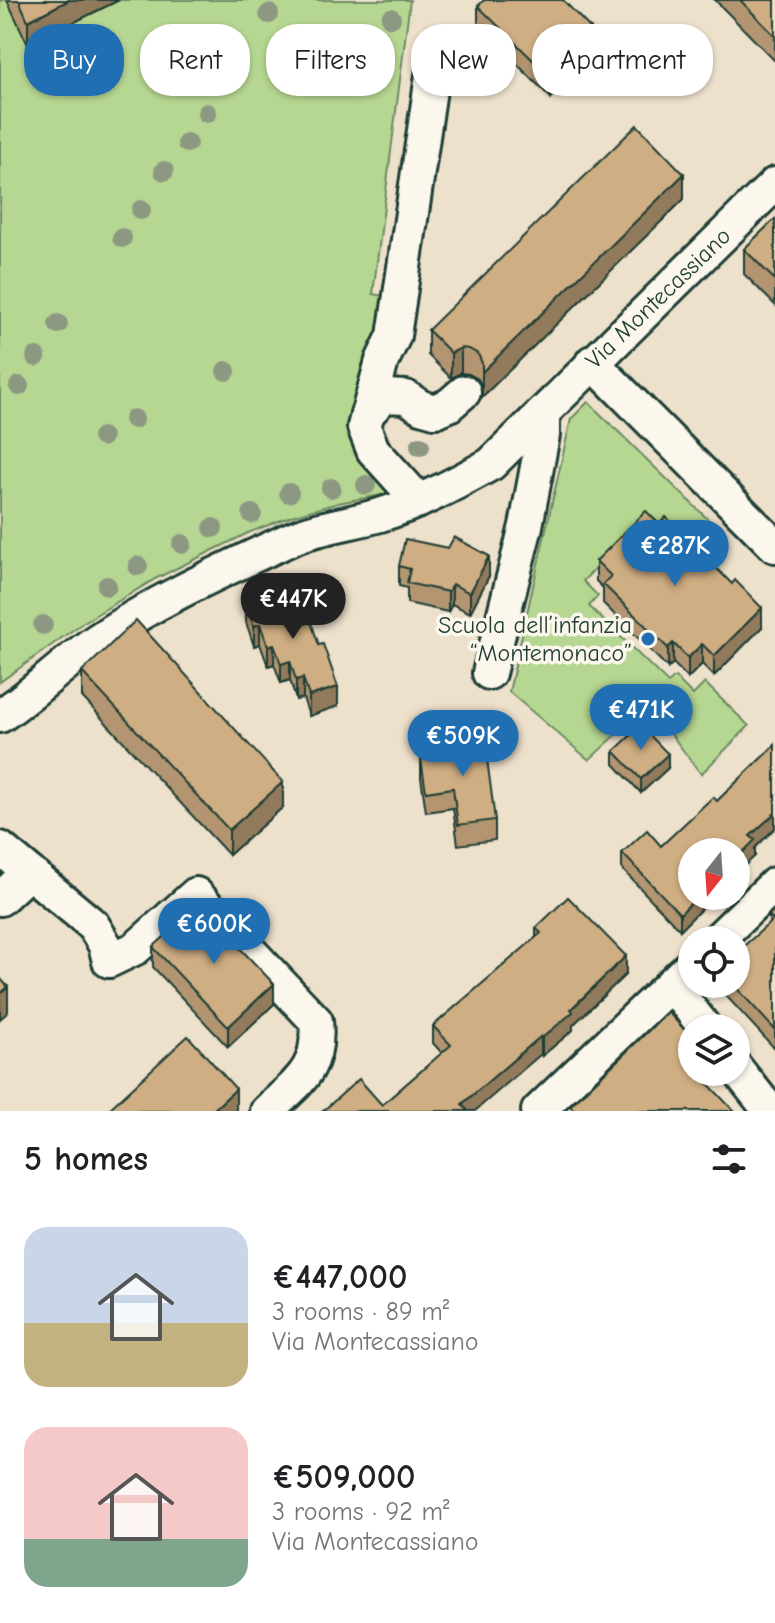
<!DOCTYPE html>
<meta charset="utf-8">
<style>
:root{--surface:#fff;--page:#f2f2f2;--text:#202124;--muted:#757577;--accent:#1f6fb2}
body{margin:0;font-family:"Comic Neue",sans-serif;background:var(--page);color:var(--text);height:100vh;display:flex;flex-direction:column;font-size:30px;white-space:nowrap}
*{box-sizing:border-box;margin:0}
p{font-size:26px;color:var(--muted)}
.icon{flex:none;width:44px;height:44px;fill:none;stroke:currentColor;stroke-width:2;stroke-linecap:round;stroke-linejoin:round}
.map{position:relative;height:1111px;overflow:hidden}
.panel{display:flex;flex-direction:column;background:var(--surface);flex:1}
.panel>*{flex:none}
.banner{position:absolute;left:24px;top:24px;width:728px;height:72px;display:flex;gap:16px}
.needle{width:52px;rotate:197deg}
.fabs{position:absolute;left:678px;top:838px;display:grid;gap:16px}
.fabs a{display:grid;place-items:center;width:72px;height:72px;border-radius:50%;background:var(--surface);box-shadow:0 2px 6px #0004;font-size:40px}
.price{position:absolute;translate:-50% -68px;padding:0 18px;border-radius:28px;background:var(--accent);color:#fff;font-size:26px;line-height:52px;filter:drop-shadow(0 2px 4px #0008)}
.price::after{content:'';position:absolute;left:50%;top:48px;width:24px;height:18px;margin-left:-12px;background:inherit;clip-path:polygon(0 0,100% 0,50% 100%)}
.price.current{background:#222;color:#fff}
ul{padding:0;list-style:none}
li{display:flex;align-items:center;gap:24px;height:200px;padding:0 24px}
li span{display:grid;place-items:center;flex:none;width:224px;height:160px;border-radius:24px;color:#555}
li>.icon{margin-inline-start:auto}
span .icon{width:96px;height:96px;fill:#fffc;stroke-width:1}
li b{font-size:34px}
h2{display:flex;justify-content:space-between;align-items:center;height:96px;padding:0 24px;font-size:34px}
.tag{padding:0 28px;border-radius:32px;background:var(--surface);box-shadow:0 2px 6px #0004;font-size:28px;line-height:72px}
.tag.current{background:var(--accent);color:#fff}
.map>svg:first-child{display:block}
</style>
<div class="map">
<svg width="775" height="1111" viewBox="0 0 775 1111">
<rect width="100%" height="100%" fill="#eee1cc"/>
<filter id="ink" filterUnits="userSpaceOnUse"><feTurbulence type="fractalNoise" baseFrequency=".0125" numOctaves="2"/><feDisplacementMap in="SourceGraphic" scale="16" xChannelSelector="R" yChannelSelector="G"/><feConvolveMatrix kernelMatrix="1 2 1 2 8 2 1 2 1" color-interpolation-filters="sRGB"/></filter>
<g filter="url(#ink)">
<g fill="#b6d791" stroke="#6a8a62" stroke-width="2">
<path d="M0,0h410l-37,294 21,4 -35,110 43,83 -64,12 -47,13 -43,17 -93,46 -71,43 -84,60z"/>
<path d="M588,402l135,132 -20,20 -30,-29 -11,11 -18,-17 -61,62 15,15 -9,10 79,77 7,-6 18,18 12,-12 44,43 -48,48 -52,-69 -60,55 -80,-68 62,-273z"/>
</g>
<g fill="none" stroke-linecap="round" stroke-linejoin="round">
<defs>
<g id="minor">
<path d="M592,362l183,184"/>
<path d="M367,414l17,-18 22,1 15,10 14,4 14,-6 15,-13"/>
<path d="M419,501l-46,-51 -9,-23 18,-66 12,-25 41,-281"/>
<path d="M489,673l37,-147 17,-91v-22"/>
<path d="M0,716c34,-23 63,-52 96,-75 59,-40 126,-70 190,-100 30,-14 62,-17 94,-26 40,-12 75,-31 111,-51l284,-280"/>
<path d="M0,848l93,77 12,20 4,16 27,-13 60,-54 120,127c5,48 -17,60 -49,90"/>
<path d="M0,899l29,-27"/>
<path d="M717,940l58,-56"/>
<path d="M671,984l34,44"/>
<path d="M736,1068l34,43"/>
<path d="M538,1111l154,-147"/>
</g>
</defs>
<use href="#minor" stroke="#1f3d34" stroke-width="38"/>
<use href="#minor" stroke="#fbf7ec" stroke-width="32"/>
</g>
<g fill="#8d9883">
<circle cx="269" cy="14" r="10"/>
<circle cx="391" cy="18" r="10"/>
<circle cx="199" cy="49" r="10"/>
<circle cx="381" cy="54" r="10"/>
<circle cx="207" cy="113" r="10"/>
<circle cx="187" cy="143" r="10"/>
<circle cx="164" cy="171" r="10"/>
<circle cx="141" cy="210" r="10"/>
<circle cx="122" cy="238" r="10"/>
<circle cx="58" cy="324" r="10"/>
<circle cx="36" cy="357" r="10"/>
<circle cx="226" cy="371" r="10"/>
<circle cx="19" cy="386" r="10"/>
<circle cx="134" cy="419" r="10"/>
<circle cx="102" cy="437" r="10"/>
<circle cx="420" cy="446" r="10"/>
<circle cx="366" cy="485" r="10"/>
<circle cx="331" cy="488" r="10"/>
<circle cx="289" cy="493" r="10"/>
<circle cx="252" cy="514" r="10"/>
<circle cx="213" cy="528" r="10"/>
<circle cx="182" cy="544" r="10"/>
<circle cx="138" cy="566" r="10"/>
<circle cx="107" cy="586" r="10"/>
<circle cx="43" cy="625" r="10"/>
</g>
<g fill="#b39671" stroke="#1f3d34" stroke-width="2">
<path d="M7,0h112l-91,45z"/>
<path d="M715,0h60v61z"/>
<path d="M478,6l113,42 -18,18v10l-22,22 -73,-73z"/>
<path d="M684,199l-202,198v-10l-4,-8 -9,-5 -8,-1 -10,5 -23,-23v-25z"/>
<path d="M775,219v86l-31,-31v-25z"/>
<path d="M596,561l166,66 -48,49 -12,-12 -14,14 -15,-15 -5,5 -65,-65v-15l-7,-7z"/>
<path d="M399,566l90,10 -19,37 -18,-9 -4,8 -41,-9v-15l-8,-2z"/>
<path d="M246,602l43,4 15,18 34,82 -29,10 -6,-18 -7,2 -6,-20 -9,3 -7,-19 -6,2 -8,-22 -6,2 -8,-24z"/>
<path d="M82,672l201,135 -54,48 -147,-158z"/>
<path d="M441,742l54,78v20l-37,5 -5,-37 -27,4 -5,-34v-19l20,-2z"/>
<path d="M775,745v83l-20,20v8l-63,40h22l-34,34 -58,-61v-16l39,-7 56,-45z"/>
<path d="M614,751l54,17 -27,25 -27,-29z"/>
<path d="M775,909v140l-56,-61v-4h17l33,-61v-8z"/>
<path d="M536,928l90,46 -53,51v5l-31,26 -1,-2 -159,51 60,-52 -9,-10v-17l103,-88z"/>
<path d="M153,947l121,57 -46,43 -75,-80z"/>
</g>
<g fill="#927a5c" stroke="#1f3d34" stroke-width="2">
<path d="M69,0h50l-91,45v-24z"/>
<path d="M591,29v19l-18,18v10l-22,22v-20l17,-27z"/>
<path d="M684,174v25l-202,198v-25z"/>
<path d="M461,348v25l-10,5v-25z"/>
<path d="M489,556v20l-19,37v-20z"/>
<path d="M452,584v20l-4,8v-20z"/>
<path d="M762,608v19l-48,49v-20z"/>
<path d="M260,624v20l-6,2v-20z"/>
<path d="M673,643v20l-5,5v-20z"/>
<path d="M274,644v20l-6,2v-20z"/>
<path d="M702,644v20l-14,14v-20z"/>
<path d="M290,661v19l-9,3v-19z"/>
<path d="M303,678v20l-7,2v-20z"/>
<path d="M338,687v19l-29,10v-20z"/>
<path d="M668,754v14l-27,25v-14z"/>
<path d="M283,782v25l-54,48v-25z"/>
<path d="M775,813v15l-20,20v8l-19,18v-15l14,-23z"/>
<path d="M698,896h16l-34,34v-16z"/>
<path d="M626,956v18l-53,51v5l-31,26v-18z"/>
<path d="M274,984v20l-46,43v-20z"/>
<path d="M8,987v25l-8,7v-25z"/>
<path d="M541,1036v18l-66,57h-13v-7z"/>
<path d="M692,1050v18l-9,-11z"/>
<path d="M236,1089v22h-24z"/>
</g>
<g fill="#d0ae83" stroke="#1f3d34" stroke-width="2">
<path d="M19,0h50l-41,21z"/>
<path d="M484,0h79l28,29 -23,22 5,5 -22,22 -73,-72z"/>
<path d="M740,0h35v36z"/>
<path d="M637,125l47,49 -202,198v-9l-4,-9 -9,-5 -8,-1 -10,5 -23,-23z"/>
<path d="M775,219v61l-31,-31z"/>
<path d="M646,511l13,13 7,-7 66,67 3,-4 27,28 -48,48 -12,-12 -14,14 -15,-15 -5,5 -65,-64 8,-8 -15,-15z"/>
<path d="M454,537l35,19 -19,37 -18,-9 -4,8 -41,-9 3,-14 -11,-3 6,-27 43,9z"/>
<path d="M283,590l6,16 8,-3 7,21 7,-2 8,23 4,-1 15,43 -29,9 -6,-18 -7,2 -6,-19 -9,3 -7,-20 -6,2 -8,-22 -6,2 -8,-24z"/>
<path d="M136,620l147,162 -54,48 -147,-158z"/>
<path d="M641,726l27,28 -27,25 -27,-28z"/>
<path d="M484,736l11,84 -37,5 -5,-37 -27,4 -5,-33 22,-3 -2,-14z"/>
<path d="M775,745v68l-25,23 5,4 -19,19v-7h-44v44h6l-18,18 -58,-61 25,-23 14,16 52,-49 4,4z"/>
<path d="M568,897l58,59 -55,53 2,3 -31,26 -1,-2 -79,68 6,7h-145l36,-32 23,26 69,-60 -18,-19 108,-93 -5,-5z"/>
<path d="M199,905l75,79 -46,43 -75,-80z"/>
<path d="M775,909v121l-42,-46h3v-31l37,-33 -4,-5z"/>
<path d="M0,978l8,9 -8,7z"/>
<path d="M668,1012l24,26v12l-9,7 9,9v6h5l37,39h-159l-5,-5z"/>
<path d="M188,1036l48,53 -24,22h-105z"/>
</g>
</g>
<circle fill="#1f6fb2" stroke="#fbf7ec" stroke-width="3" cx="648" cy="639" r="8"/>
<g text-anchor="middle" dominant-baseline="central" stroke-width="7" stroke-linejoin="round" paint-order="stroke">
<g font-size="24" fill="#1f3d34" stroke="#fbf7ec">
<text transform="translate(658 298) rotate(-44)">Via Montecassiano</text>
</g>
<g font-size="24" fill="#1f3d34" stroke="#fbf7ec" text-anchor="end">
<text x="632" y="625">Scuola dell’infanzia<tspan x="632" dy="28">“Montemonaco”</tspan></text>
</g>
</g>
</svg>
<div class="fabs">
<a><svg class="needle" viewBox="-14 -14 28 28"><path d="M0-13l5 13h-10z" fill="#e53935"/><path d="M0 13l5-13h-10z" fill="#757577"/></svg></a>
<a><svg class="icon" aria-label="locate" viewBox="0 0 24 24"><circle cx="12" cy="12" r="6"/><path d="M12 2v4M12 18v4M2 12h4M18 12h4"/></svg></a>
<a><svg class="icon" aria-label="layers" viewBox="0 0 24 24"><path d="M12 4l9 5-9 5-9-5zM3 14l9 5 9-5"/></svg></a>
</div>
<b class="price" style="left:675px;top:588px">€287K</b>
<b class="price current" style="left:293px;top:641px">€447K</b>
<b class="price" style="left:641px;top:752px">€471K</b>
<b class="price" style="left:463px;top:778px">€509K</b>
<b class="price" style="left:214px;top:966px">€600K</b>
<div class="banner">
<a class="tag current">Buy</a>
<a class="tag">Rent</a>
<a class="tag">Filters</a>
<a class="tag">New</a>
<a class="tag">Apartment</a>
</div>
</div>
<section class="panel">
<h2>5 homes<svg class="icon" aria-label="filters" viewBox="0 0 24 24"><path d="M4 7h16M4 17h16"/><circle cx="9" cy="7" r="2"/><circle cx="15" cy="17" r="2"/></svg></h2>
<ul>
<li><span style="background:linear-gradient(#c9d6e8 60%,#c2b280 0)"><svg class="icon" aria-label="home" viewBox="0 0 24 24"><path d="M3 11l9-7 9 7M6 9v11h12V9"/></svg></span><div><b>€447,000</b><p>3 rooms · 89 m²</p><p>Via Montecassiano</p></div></li>
<li><span style="background:linear-gradient(#f6c9c9 70%,#7fa58c 0)"><svg class="icon" aria-label="home" viewBox="0 0 24 24"><path d="M3 11l9-7 9 7M6 9v11h12V9"/></svg></span><div><b>€509,000</b><p>3 rooms · 92 m²</p><p>Via Montecassiano</p></div></li>
</ul>
</section>
